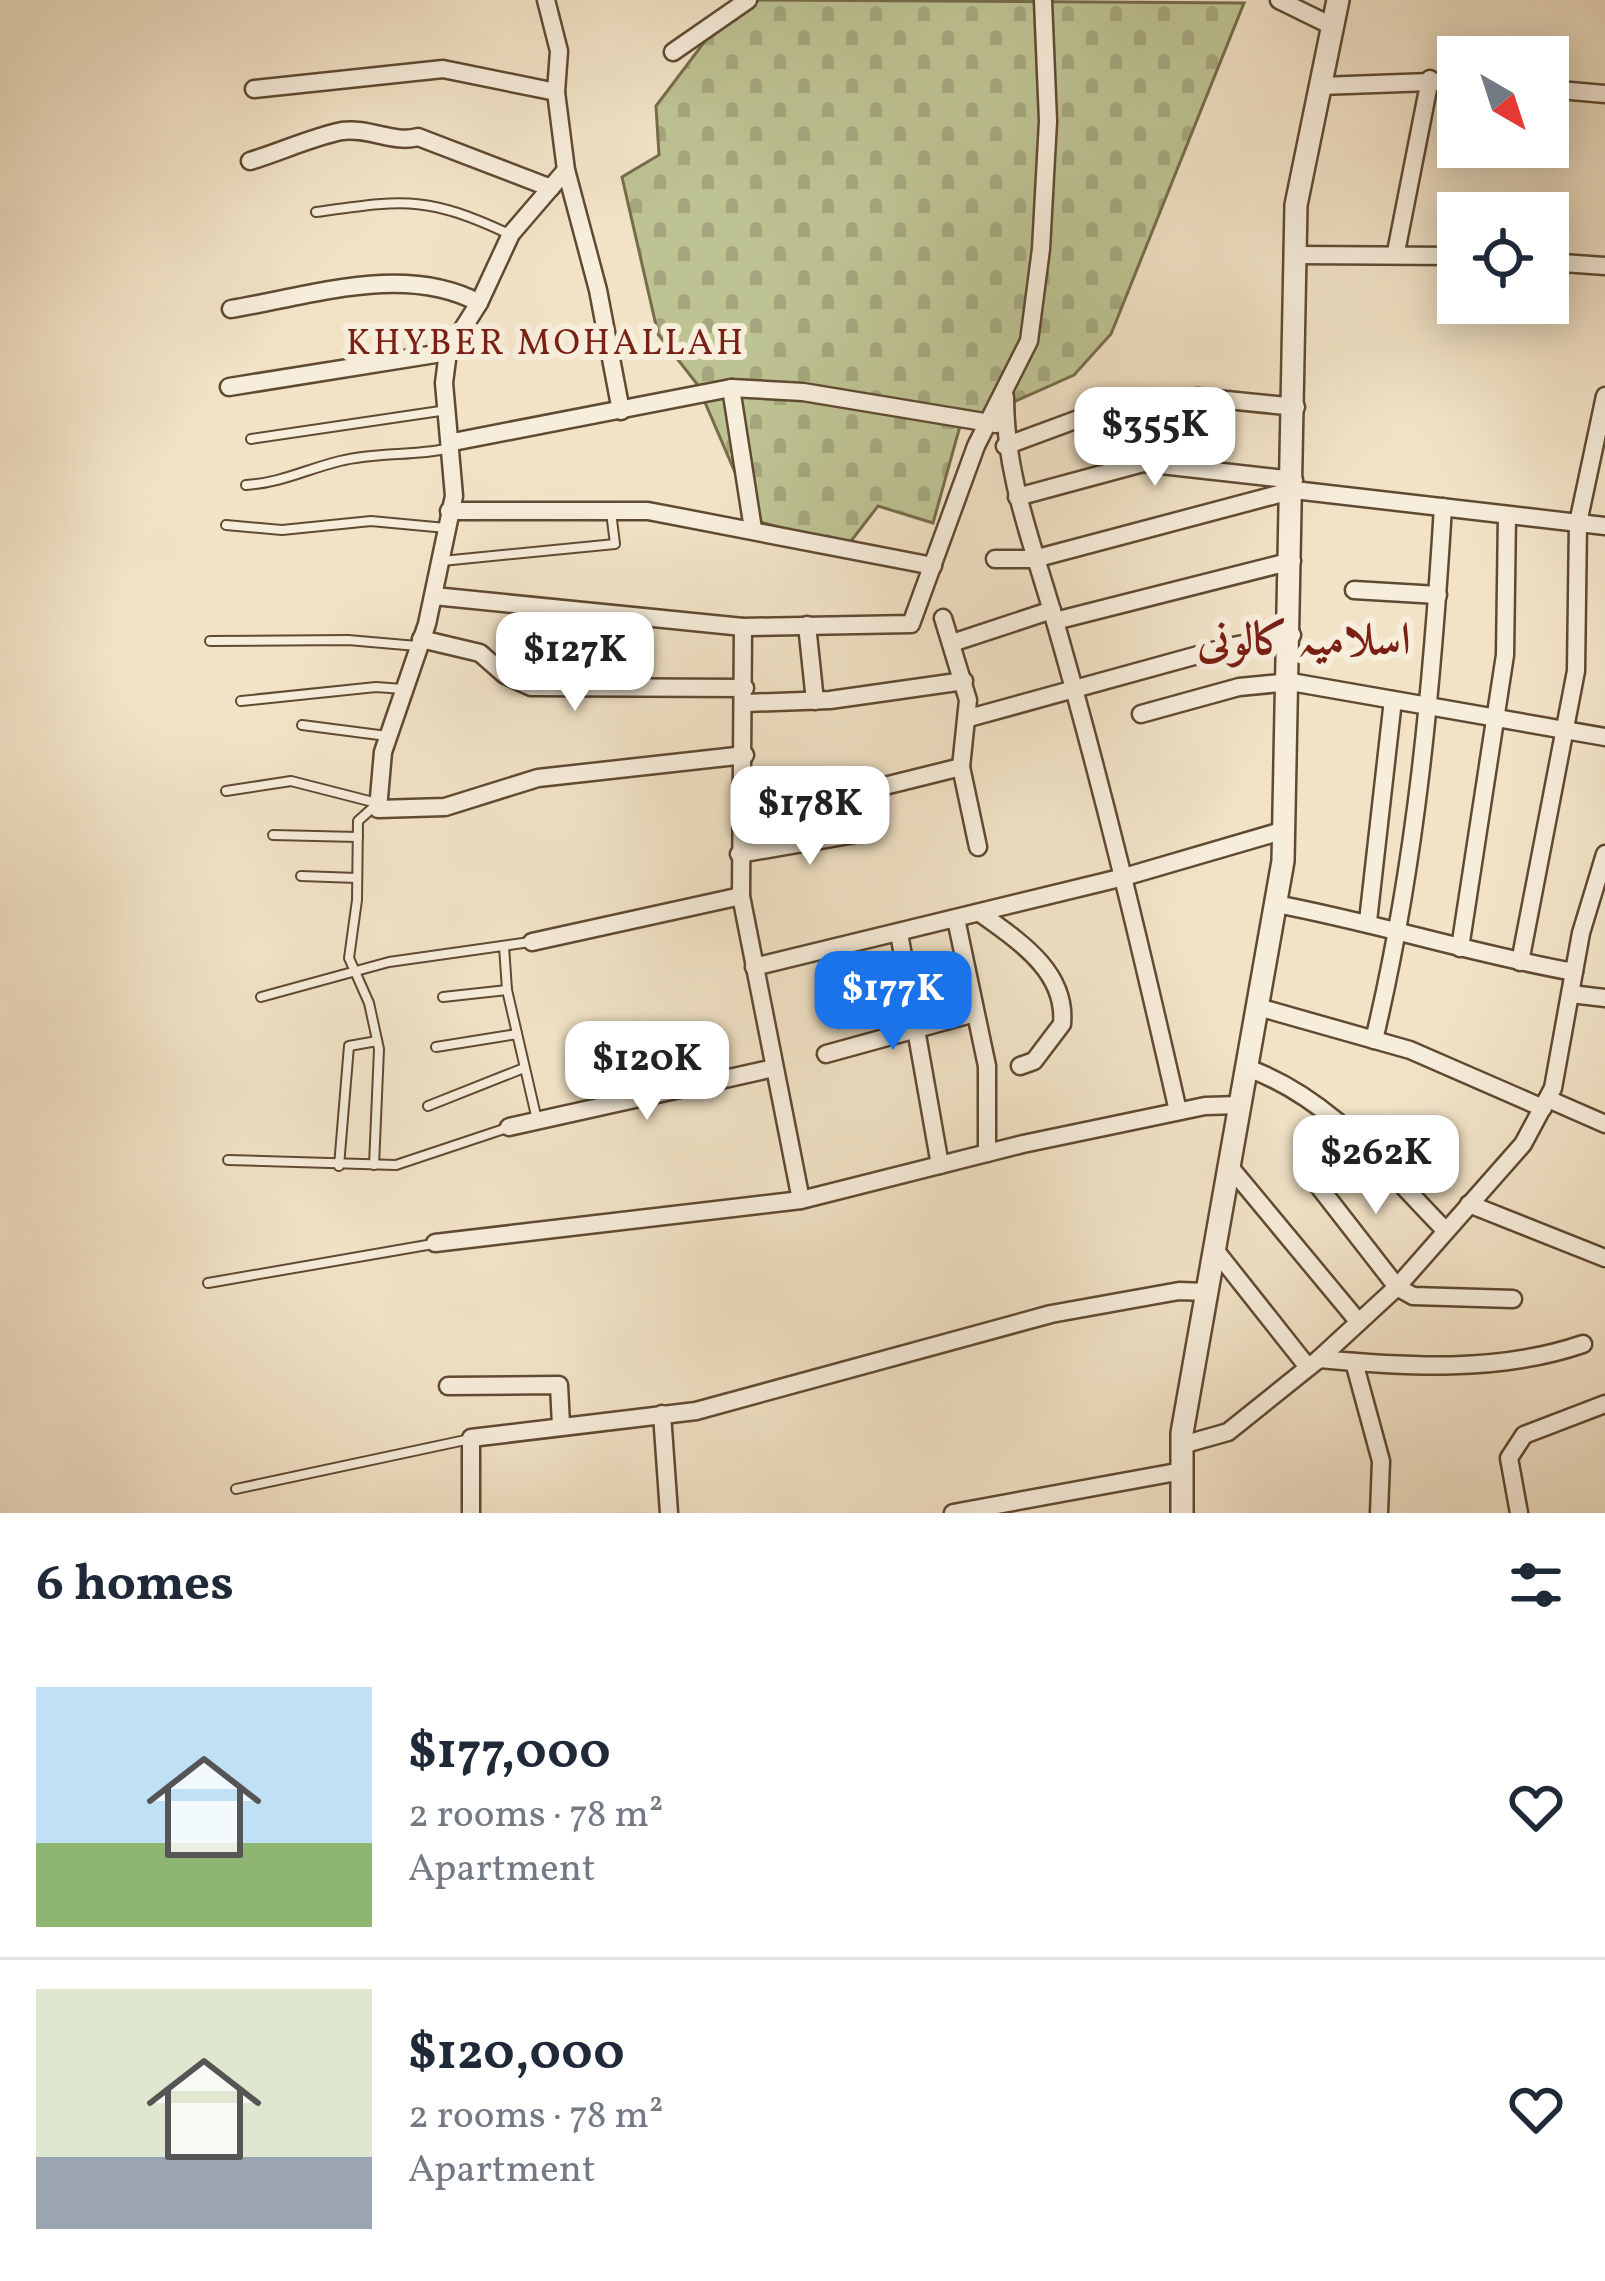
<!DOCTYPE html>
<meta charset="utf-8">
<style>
:root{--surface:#fff;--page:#f2f2f3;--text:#1f2937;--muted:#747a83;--line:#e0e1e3;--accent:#1a73e8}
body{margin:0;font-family:Vollkorn,Amiri,serif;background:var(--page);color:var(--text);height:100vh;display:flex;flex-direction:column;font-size:45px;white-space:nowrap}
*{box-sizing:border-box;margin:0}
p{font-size:39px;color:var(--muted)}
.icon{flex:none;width:66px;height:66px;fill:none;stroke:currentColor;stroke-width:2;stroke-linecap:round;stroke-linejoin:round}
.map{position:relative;height:1513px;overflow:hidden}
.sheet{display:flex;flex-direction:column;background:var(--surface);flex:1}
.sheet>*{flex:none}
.needle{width:78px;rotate:141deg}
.controls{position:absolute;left:1437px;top:36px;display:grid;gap:24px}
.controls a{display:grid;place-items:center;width:132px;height:132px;border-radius:0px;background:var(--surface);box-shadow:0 6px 30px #0003;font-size:60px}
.price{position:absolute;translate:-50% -102px;padding:0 27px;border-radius:24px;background:#fff;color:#222;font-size:39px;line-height:78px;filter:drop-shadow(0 3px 6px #0008)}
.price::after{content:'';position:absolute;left:50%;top:72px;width:36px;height:27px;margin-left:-18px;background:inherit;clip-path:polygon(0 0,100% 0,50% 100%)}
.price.selected{background:var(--accent);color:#fff}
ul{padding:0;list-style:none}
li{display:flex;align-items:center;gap:36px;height:300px;padding:0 36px}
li+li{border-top:3px solid var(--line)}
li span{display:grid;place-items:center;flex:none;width:336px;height:240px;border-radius:0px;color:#555}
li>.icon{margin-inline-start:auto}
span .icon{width:144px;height:144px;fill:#fffc;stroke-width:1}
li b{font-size:51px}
h2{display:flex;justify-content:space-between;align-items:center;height:144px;padding:0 36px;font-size:51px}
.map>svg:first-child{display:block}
</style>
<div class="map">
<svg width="1605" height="1513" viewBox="0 0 1605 1513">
<defs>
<pattern id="cemetery-stones" width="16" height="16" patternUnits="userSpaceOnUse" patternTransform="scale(3)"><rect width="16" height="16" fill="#bec393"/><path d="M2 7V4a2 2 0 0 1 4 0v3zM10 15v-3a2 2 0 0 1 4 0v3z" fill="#a4a77d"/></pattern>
</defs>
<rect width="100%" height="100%" fill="#f2e3c7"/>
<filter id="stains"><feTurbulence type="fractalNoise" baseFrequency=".00167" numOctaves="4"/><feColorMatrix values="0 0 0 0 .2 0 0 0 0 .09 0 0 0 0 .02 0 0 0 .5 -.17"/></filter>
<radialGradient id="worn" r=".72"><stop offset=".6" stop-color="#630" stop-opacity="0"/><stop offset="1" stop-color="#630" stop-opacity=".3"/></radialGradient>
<path fill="url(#cemetery-stones)" stroke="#766d4a" stroke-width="3" d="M759,0l485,3 -133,331 -37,41 -114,51 -27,97 -55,-17 -30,39 -92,-24 -59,-137 -39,-50 -36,-157 37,-22 -3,-49 52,-69z"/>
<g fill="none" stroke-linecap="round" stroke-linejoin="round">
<defs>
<g id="service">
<path d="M316,212c89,-12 109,-17 193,22"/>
<path d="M251,439l196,-29"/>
<path d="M246,485c35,-2 61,-16 94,-24 36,-9 71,-5 106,-12"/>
<path d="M226,525l56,5 89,-9 75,7"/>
<path d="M442,561l173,-17 -4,-32"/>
<path d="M210,641l138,-1 69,6"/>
<path d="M241,701l135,-14 27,2"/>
<path d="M302,725l85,11"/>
<path d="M226,791l65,-10 86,22"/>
<path d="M273,835l85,2"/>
<path d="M301,876l56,2"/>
<path d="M504,946l3,44 30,130"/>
<path d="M261,997l128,-35 141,-20"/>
<path d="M443,997l64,-7"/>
<path d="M436,1047l81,-13"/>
<path d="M428,1106l96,-38"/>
<path d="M228,1160l168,5 111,-37"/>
<path d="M374,1165l5,-116 -10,-46 -20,-45 8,-58 1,-79 19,-17"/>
<path d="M339,1166l10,-120 28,-5"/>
<path d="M208,1283l225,-39"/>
<path d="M236,1489l234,-50"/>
</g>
<g id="minor">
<path d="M546,0l13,51 -3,41 10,78 32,120 23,121"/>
<path d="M1279,0l55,27"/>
<path d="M673,52l75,-52"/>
<path d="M1320,86l138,-5"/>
<path d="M254,89l189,-20 113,23"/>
<path d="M1548,89l57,5"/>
<path d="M250,161c30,-9 62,-24 92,-30 27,-4 52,13 76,6l133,51"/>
<path d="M566,170l-55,64 -32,69 -31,49 -4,31 10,113 -27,128 -44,128 -5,57 67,-2 93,-29 207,-23"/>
<path d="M1396,252l34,-173"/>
<path d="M1296,255l162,1"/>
<path d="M1548,262l57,4"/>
<path d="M231,309c79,-13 174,-46 248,-6"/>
<path d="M229,387l219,-35"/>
<path d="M731,388l22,141"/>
<path d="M1005,397c0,77 26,142 47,214 48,165 88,333 126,500"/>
<path d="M1197,397l99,10"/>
<path d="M453,442l278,-54 72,4 193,32"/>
<path d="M1005,446l95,-35"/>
<path d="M1017,497l126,-34 151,17"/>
<path d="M449,511h199l285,55"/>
<path d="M995,559h39l260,-69 311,36"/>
<path d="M1354,590l84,5"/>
<path d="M434,596l309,31 168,-3 65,-178 53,-105 12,-92 7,-128 -5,-121"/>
<path d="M943,618l25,82 -7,67 17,80"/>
<path d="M1055,621l237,-60"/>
<path d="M807,625l8,76"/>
<path d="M743,627l-2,269 60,304"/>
<path d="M421,639l59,14 25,22 26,12 214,1"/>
<path d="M952,643l100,-33"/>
<path d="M746,703l84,-3 134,-19"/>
<path d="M1141,714l98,-27 52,-5 314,55"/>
<path d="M969,718l258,-71 65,-12"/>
<path d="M844,796l117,-29"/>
<path d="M739,854l133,-23"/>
<path d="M1276,904c101,19 197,50 298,68"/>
<path d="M980,913c37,27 87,58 82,111l-28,37 -14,5"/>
<path d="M956,919l31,147v87"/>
<path d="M1368,921l25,-221"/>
<path d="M899,933l41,232"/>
<path d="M532,942l209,-46"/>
<path d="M1460,948l45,-293 2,-140"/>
<path d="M1520,962l56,-291 2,-148 27,-127"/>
<path d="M754,967l370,-90 161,-47"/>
<path d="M1571,994l34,4"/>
<path d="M847,999l119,-31"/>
<path d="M1258,1007l152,43 133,58"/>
<path d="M1374,1040c42,-176 58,-352 69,-533"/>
<path d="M826,1054l149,-41"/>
<path d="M1247,1068c83,29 138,101 198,162"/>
<path d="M1548,1099l57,25"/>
<path d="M509,1127l265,-59"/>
<path d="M1230,1167l127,153"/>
<path d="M1313,1179l84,108 16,9 100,3"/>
<path d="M1469,1204l136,54"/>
<path d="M435,1243l366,-43 222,-56 182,-38 36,-1"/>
<path d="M1216,1251l91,115"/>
<path d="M1319,1359c88,8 179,14 264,-15"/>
<path d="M1354,1362l27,99 -2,52"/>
<path d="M448,1386l111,-1 2,40"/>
<path d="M662,1414l7,99"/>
<path d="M1182,1445l46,-13 91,-73 78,-72 126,-143 30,-56 28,-155 24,-79"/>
<path d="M471,1513v-75l225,-27 355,-97 128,-23 29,1"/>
<path d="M953,1513l229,-42"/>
<path d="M1519,1513l-10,-55 15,-23 81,-31"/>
</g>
<path id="tertiary" d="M1182,1513v-80l101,-572 13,-656 42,-205"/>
</defs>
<use href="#service" stroke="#604a32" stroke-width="12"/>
<use href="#minor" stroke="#604a32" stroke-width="21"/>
<use href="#tertiary" stroke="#604a32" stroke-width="26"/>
<use href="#service" stroke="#f7eddb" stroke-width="8"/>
<use href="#minor" stroke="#f7eddb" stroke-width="16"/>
<use href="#tertiary" stroke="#f7eddb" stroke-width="21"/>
</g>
<g text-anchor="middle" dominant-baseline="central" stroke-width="12" stroke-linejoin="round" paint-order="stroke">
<g font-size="36" letter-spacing="3" fill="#7a1f14" stroke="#f7eddb">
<text x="546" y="345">KHYBER MOHALLAH</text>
</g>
<g font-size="45" font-weight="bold" fill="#7a1f14" stroke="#f7eddb">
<text x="1304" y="642">اسلامیہ کالونی</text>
</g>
</g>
<rect width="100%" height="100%" filter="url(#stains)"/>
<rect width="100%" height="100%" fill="url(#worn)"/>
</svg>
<div class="controls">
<a><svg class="needle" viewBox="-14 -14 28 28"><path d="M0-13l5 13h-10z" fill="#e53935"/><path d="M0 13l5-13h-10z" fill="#747a83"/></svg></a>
<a><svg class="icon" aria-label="locate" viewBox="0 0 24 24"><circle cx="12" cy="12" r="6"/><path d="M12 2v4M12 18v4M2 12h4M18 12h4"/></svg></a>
</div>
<b class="price" style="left:1155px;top:489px">$355K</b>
<b class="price" style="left:575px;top:714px">$127K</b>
<b class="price" style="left:810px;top:868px">$178K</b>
<b class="price selected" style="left:893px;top:1053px">$177K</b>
<b class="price" style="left:647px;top:1123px">$120K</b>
<b class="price" style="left:1376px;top:1217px">$262K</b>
</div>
<section class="sheet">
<h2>6 homes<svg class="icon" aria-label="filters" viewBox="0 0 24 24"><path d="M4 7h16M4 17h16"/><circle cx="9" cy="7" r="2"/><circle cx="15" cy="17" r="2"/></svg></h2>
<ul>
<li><span style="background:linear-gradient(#bfe0f5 65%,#8fb573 0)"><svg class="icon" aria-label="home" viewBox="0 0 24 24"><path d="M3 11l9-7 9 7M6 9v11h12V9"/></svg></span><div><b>$177,000</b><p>2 rooms · 78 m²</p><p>Apartment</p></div><svg class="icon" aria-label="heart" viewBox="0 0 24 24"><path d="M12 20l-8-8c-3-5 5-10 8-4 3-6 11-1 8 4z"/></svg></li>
<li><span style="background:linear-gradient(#dfe7d0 70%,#9aa5b1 0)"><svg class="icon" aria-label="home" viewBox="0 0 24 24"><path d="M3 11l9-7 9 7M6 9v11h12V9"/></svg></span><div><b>$120,000</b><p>2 rooms · 78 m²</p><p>Apartment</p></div><svg class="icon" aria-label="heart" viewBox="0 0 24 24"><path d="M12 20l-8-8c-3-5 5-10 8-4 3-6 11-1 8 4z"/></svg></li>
</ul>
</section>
